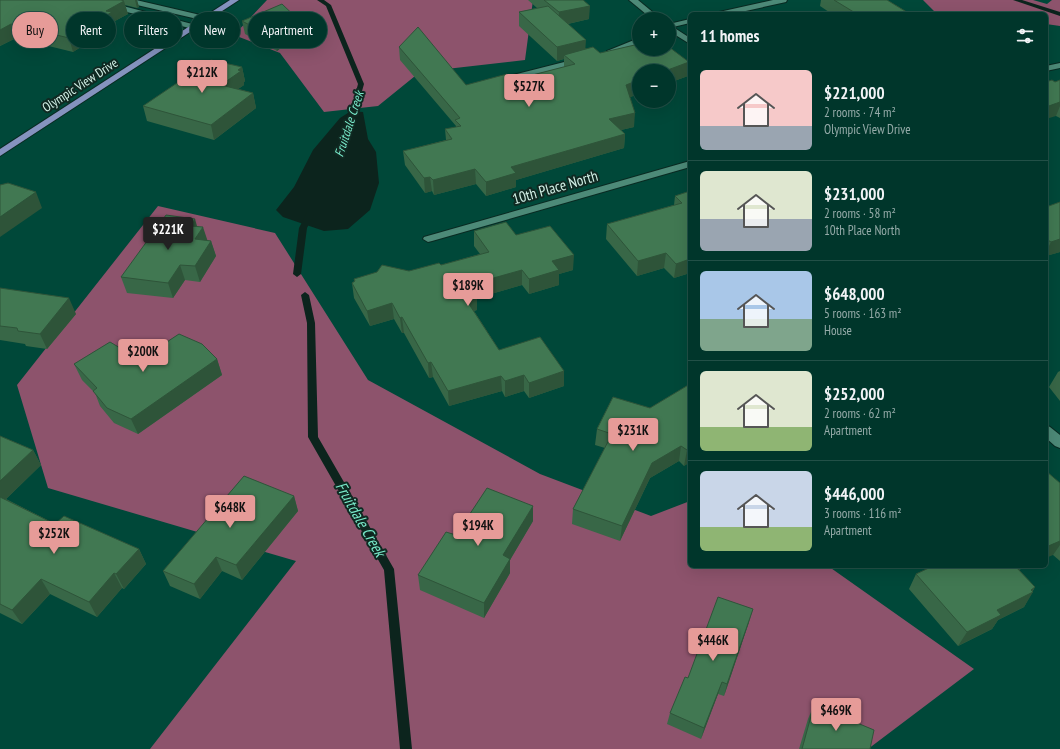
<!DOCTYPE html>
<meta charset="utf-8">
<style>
:root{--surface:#00362b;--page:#0e4137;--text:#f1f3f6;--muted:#95aba9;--line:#225047;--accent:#e69b98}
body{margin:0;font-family:"PT Sans Narrow",sans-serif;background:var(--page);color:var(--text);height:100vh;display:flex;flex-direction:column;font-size:15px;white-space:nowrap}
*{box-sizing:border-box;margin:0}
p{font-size:13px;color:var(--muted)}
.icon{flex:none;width:22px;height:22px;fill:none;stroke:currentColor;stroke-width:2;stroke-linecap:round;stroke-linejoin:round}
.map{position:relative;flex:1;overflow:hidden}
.drawer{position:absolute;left:688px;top:12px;width:360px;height:556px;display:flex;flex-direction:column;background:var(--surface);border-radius:6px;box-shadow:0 4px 16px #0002,0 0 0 1px var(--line)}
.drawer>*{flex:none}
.banner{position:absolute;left:12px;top:12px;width:380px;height:36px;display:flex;gap:8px}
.controls{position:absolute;left:632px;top:12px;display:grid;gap:8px}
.controls a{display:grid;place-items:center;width:44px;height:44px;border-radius:50%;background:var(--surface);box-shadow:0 4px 16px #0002,0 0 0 1px var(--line);font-size:20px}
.price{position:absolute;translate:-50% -34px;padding:0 9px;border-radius:4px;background:var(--accent);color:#111;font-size:13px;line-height:26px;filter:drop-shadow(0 1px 2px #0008)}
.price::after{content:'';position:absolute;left:50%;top:24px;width:12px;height:9px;margin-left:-6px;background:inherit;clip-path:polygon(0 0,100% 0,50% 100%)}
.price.selected{background:#222;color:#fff}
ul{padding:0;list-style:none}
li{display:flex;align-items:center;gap:12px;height:100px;padding:0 12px}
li+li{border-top:1px solid var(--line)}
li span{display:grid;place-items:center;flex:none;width:112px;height:80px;border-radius:6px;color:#555}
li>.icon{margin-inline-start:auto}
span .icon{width:48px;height:48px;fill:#fffc;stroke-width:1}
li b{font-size:17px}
h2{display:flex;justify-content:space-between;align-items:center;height:48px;padding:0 12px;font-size:17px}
.tag{padding:0 14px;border-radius:18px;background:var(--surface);box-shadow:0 4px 16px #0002,0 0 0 1px var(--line);font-size:14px;line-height:36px}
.tag.selected{background:var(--accent);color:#111}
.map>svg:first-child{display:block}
</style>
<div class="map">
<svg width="1060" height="749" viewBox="0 0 1060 749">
<rect width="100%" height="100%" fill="#004839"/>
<g fill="#8d536c">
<path d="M267,0h266l-8,60 -105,12 -42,34 -54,6 -44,-59 -46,-18z"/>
<path d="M923,0h110l14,4 5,-4h8v26l-14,-2v-10h-109z"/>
<path d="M158,206l117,27 93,147 172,94 111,42 39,-15v65h138l146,103 -106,80h-718l146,-188 -248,-73 -31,-103z"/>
</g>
<path fill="#0c241d" d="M351,111l12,1 5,27 8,13 3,31 -9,27 -22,19 -24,2 -41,-14 -7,-7 18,-23 19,-37 27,-32z"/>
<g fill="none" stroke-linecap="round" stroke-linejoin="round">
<g fill="#0c241d" fill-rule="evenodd">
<path d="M317,0h7l7,5 33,79 -11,39h-4l-1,-1 10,-38 -32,-78z"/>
<path d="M1013,0h9l38,12v4z"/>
<path d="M307,212h3l4,2 -7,14 -6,46 -4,3 -4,-3 6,-46z"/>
<path d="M305,292l4,3 6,28 3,114 76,132 18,180h-12l-16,-179 -76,-133 -1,-114 -6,-28z"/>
</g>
<defs>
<g id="minor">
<path d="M87,0h13l96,25 1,2 -4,2 -105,-27z"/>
<path d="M123,0h13l73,17 1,2 -4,2 -82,-19z"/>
<path d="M629,0h9l23,19h-9z"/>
<path d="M773,0h14l-1,2 -54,12h-14l1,-2z"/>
<path d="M690,19v4l-17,4 17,11v6l-21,-13v-7z"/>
<path d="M639,38v5l-11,6 -17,4 -4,-2z"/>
<path d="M580,58h3v4l-75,20 -4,-3 1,-2z"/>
<path d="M1060,63v5l-14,3v-5z"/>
<path d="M690,161v6l-258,74 -4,1 -5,-3 1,-2z"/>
<path d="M1046,425l4,2 10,8v13l-5,-2 -9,-8z"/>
</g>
<path id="major" d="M230,0h9l-239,156v-7z"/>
</defs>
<use href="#minor" stroke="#092a22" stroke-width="2"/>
<use href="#major" stroke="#092a22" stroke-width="2"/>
<use href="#minor" fill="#4d8a78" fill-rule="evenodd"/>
<use href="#major" fill="#8593bf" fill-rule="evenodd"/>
</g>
<g fill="#386747">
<path d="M0,0h137l2,7 -2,1 -12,-3 3,9 -13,7 1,4 -43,27 -57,-14 -16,8z"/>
<path d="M528,0h57h-1l5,19 -21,5 18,25 14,4 89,9 -1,14 -58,21 4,30 -13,3 4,4 -1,14 -108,32v7l-30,9 -10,-12 -42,11 -2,-4 -7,2 -20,-28 -2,-14 43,-11 -1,-11 11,-2v-1l-56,-66 -1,-13 67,38 47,-5 51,-13v-8l-7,2 -38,-35v-14l18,-4z"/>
<path d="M821,0h66l23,14h-78l-12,-8z"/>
<path d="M242,21l62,16 -18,7 -9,7 -32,-17z"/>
<path d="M242,67l3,14 -1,1v3l-6,4 15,4 3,15 -42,32 -67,-19 -4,-15z"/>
<path d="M1060,80v38l-4,-2 -1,-34z"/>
<path d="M690,191v82l-16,5 -10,-10 -27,8 -31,-37 1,-15 67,-19 1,-9z"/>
<path d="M1060,202v50l-14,4v-49z"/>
<path d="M197,226l10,14 4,1 5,15 -16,26 -15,-2 -12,18 -46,-5 -6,-16z"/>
<path d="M474,231l42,4 57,35 -14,4v11l-30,9 -7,-9 -45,13v12l-3,1 25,39 65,21v15l-35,12 -5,-7 -19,6 -3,-6 -53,15 -16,-29 -4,1 -25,-45h-2l-8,-14 -24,7 -16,-28 -2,-15 2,-1v-3l55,-8 32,-6 39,-11 -6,-8z"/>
<path d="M0,288l76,26 -29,35 -21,-3 -1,-2 -25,-4z"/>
<path d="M132,355l85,4 5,16 -84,59 -24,-11 -14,-17 -5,-13 -13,-13 -8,-16z"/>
<path d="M1060,371v30l-11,-14 9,-15z"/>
<path d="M690,384v78l-6,4 -5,-5 -29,17 -30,63 -48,-17 1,-15 32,-61 -10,-3 2,-16 53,-21z"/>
<path d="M0,436l33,14 8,15 -35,34 49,25 84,25 7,15 -22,25 -2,-1 -25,29 -47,-23 -28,30 -22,-11z"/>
<path d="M1060,483v78l-7,-6z"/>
<path d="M294,496l4,15 -56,69 -20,-9 -22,28 -30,-13 -7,-15z"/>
<path d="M533,521l-23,39v13l-26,45 -64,-28 -2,-15 38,-40z"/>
<path d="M930,566h97l-8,4 16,17 -11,20 -26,13 -6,9 -34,17 -49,-57 7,-15 15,-7z"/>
<path d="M749,622l-25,74 -6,-2 -17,45 -34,-15 3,-11 18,-35z"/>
<path d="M814,705l56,44h-71l9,-30z"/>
</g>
<g fill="#2e5439">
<path d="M135,0h2l2,7 -2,1z"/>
<path d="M124,1l4,13 -13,7 1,4 -43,27 -4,-14 37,-27z"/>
<path d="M590,6l-1,13 -31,7 1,-14z"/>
<path d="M302,23l2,14 -18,7 -9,7 -3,-13 10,-7z"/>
<path d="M11,24l5,14 -16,8v-16z"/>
<path d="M586,40l-1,13 -21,2v4l-7,2v-14z"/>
<path d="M689,62l-1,14 -19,7v-12h-4z"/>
<path d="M242,67l3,14 -1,1v3l-20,14 -3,-14z"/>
<path d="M639,80v14l-14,5 1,-14z"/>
<path d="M253,93l3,15 -42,32 -3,-15z"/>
<path d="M1060,102v4l-4,10 -10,3v-12z"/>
<path d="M635,113l-1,14 -26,6 1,-14z"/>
<path d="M625,134l-1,14 -108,32v7l-30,9v-14l25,-15z"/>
<path d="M475,169l1,15 -42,11 -1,-15z"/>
<path d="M430,177l2,14 -7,2 -1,-15z"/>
<path d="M36,192l6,16 -42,29v-20z"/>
<path d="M195,219l4,14 4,-6 5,15 -8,12 -10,-28z"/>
<path d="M1060,239v13l-14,4v-4l5,-10z"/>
<path d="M211,241l5,15 -16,26 -5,-16z"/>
<path d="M666,253l-2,15 -27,8 1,-15z"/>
<path d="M574,255l-1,15 -14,4v11l-30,9v-15l23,-18z"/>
<path d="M690,259v14l-16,5 2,-14z"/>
<path d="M180,265l5,15 -12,18 -5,-15z"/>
<path d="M522,270v15l-45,13v12l-11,3 -1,-15 7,-14z"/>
<path d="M69,298l7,16 -29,35 -7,-15z"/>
<path d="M392,303l2,16 -24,7 -3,-15z"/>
<path d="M402,317l2,16h-2l-2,-15z"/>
<path d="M217,359l5,16 -84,59 -7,-15z"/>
<path d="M431,362l2,15 -4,1 -1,-15z"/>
<path d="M564,371v15l-35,12v-15z"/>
<path d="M524,375v16l-19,6v-16z"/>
<path d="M501,376l1,15 -53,15 -1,-15z"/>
<path d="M681,446l-2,15 -29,17 -30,63 2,-15 30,-63z"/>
<path d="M690,448v14l-6,4 3,-16z"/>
<path d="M33,450l8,15 -41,40v-24z"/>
<path d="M294,496l4,15 -56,69 -6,-15z"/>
<path d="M533,506v15l-23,39v13l-26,45v-15l19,-48z"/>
<path d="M1060,541v4l-7,10 -7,3v-11z"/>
<path d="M139,549l7,15 -22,25 -8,-15z"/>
<path d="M216,557l6,14 -22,28 -6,-15z"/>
<path d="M1008,566h19l-25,11z"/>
<path d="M114,573l8,15 -25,29 -8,-15z"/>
<path d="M41,579l9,15 -28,30 -10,-14z"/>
<path d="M1035,587l-4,6 2,-1 -9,15 -26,13 -6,9 -34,17 9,-14 30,-22z"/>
<path d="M753,609l-4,13 -25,74 3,-12z"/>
<path d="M722,682l-4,12 -17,45 3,-11z"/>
</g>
<g fill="#417852" stroke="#2e5439">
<path d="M0,0h121l3,1 -18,10 6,1 -43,26 -58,-14 -11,6z"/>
<path d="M544,0h39l7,6 -31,6z"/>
<path d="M834,0h53l23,14h-53z"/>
<path d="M282,4l20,19 -18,8 -10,7 -32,-17z"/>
<path d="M548,6l38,34 -29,7 -38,-35z"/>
<path d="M418,27l48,58 41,-11 6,6 62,-16 -11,-9 29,-8 7,6 39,-9v5h30v-2l20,15 -24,9h-26v9l-13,5 9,28 -26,6 16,15 -114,33 5,6 -30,9 -11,-13 -42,11 -3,-3 -6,1 -21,-27 49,-12 -7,-10 16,-3 -6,-6 5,-2 -61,-71z"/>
<path d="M211,60l31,7 -4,3 3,1 -20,14 32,8 -42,32 -68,-19z"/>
<path d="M1052,80l3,2 5,-2v22l-14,5v-25z"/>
<path d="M8,183l28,9 -36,25v-32z"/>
<path d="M690,191v68l-14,5 -10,-11 -28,8 -31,-37 75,-21 -7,-7z"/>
<path d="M1060,202v37l-9,3 -5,-3v-32z"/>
<path d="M166,215l29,4 -5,7 13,1 -8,12 16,2 -16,25 -15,-1 -12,18 -47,-6z"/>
<path d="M506,222l10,13 34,-9 24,29 -22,6 7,9 -30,9 -7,-9 -50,14 2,2h-3l6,8 -12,4 34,52 41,-13 24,34 -35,12 -5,-8 -19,6 -4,-5 -53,15 -17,-29 -3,1 -26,-46 -2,1 -8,-15 -25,8 -15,-28 3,-2 -1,-2 23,-7 5,-7 27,6 30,-8 2,2 48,-13 -15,-21z"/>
<path d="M0,288l69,10 -29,36 -22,-3 -1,-3 -17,-2z"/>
<path d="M179,334l23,10 15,15 -86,60 -24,-11 -14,-17 4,-3 -23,-24 36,-22 22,13 7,-5 8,5z"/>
<path d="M690,384v64l-3,2 -6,-4 -29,17 -30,63 -49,-17 39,-75 -15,-5 16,-32 37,11z"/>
<path d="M0,436l33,14 -33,31z"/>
<path d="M1046,471l14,12v58l-14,6z"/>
<path d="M244,476l50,20 -58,69 -20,-8 -22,27 -31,-13z"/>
<path d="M487,488l46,18 -30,49 7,4 -26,44 -66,-28 28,-43 10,3z"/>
<path d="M0,497l55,27 9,-8 75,33 -23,25 -2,-1 -25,29 -48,-23 -29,31 -12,-6z"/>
<path d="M933,566h82l20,21 -4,3 2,2 -36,18 4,5 -34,17 -51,-58z"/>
<path d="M718,597l35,12 -26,75 -5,-2 -18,46 -34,-15 15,-36 3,1z"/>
<path d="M814,705l60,25 -4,19h-68z"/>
</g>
<g text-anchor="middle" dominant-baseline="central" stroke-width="4" stroke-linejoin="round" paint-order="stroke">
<g font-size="13" fill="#d3f1e7" stroke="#102922">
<text transform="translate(80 85) rotate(-33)">Olympic View Drive</text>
</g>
<g font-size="13" font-style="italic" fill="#78e9c9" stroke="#102922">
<text transform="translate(349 124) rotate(-72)">Fruitdale Creek</text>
</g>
<g font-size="15" fill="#d3f1e7" stroke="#102922">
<text transform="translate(555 187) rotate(-16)">10th Place North</text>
</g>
<g font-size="16" font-style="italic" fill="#78e9c9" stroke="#102922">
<text transform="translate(361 519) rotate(60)">Fruitdale Creek</text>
</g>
</g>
</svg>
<div class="controls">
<a>+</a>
<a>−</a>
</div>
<b class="price" style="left:202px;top:94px">$212K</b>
<b class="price" style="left:529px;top:108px">$527K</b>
<b class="price selected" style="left:168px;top:251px">$221K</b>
<b class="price" style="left:468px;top:307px">$189K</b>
<b class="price" style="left:143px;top:373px">$200K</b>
<b class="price" style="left:633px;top:452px">$231K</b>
<b class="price" style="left:230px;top:529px">$648K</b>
<b class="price" style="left:478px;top:547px">$194K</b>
<b class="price" style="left:54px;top:555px">$252K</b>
<b class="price" style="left:713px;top:662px">$446K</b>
<b class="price" style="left:836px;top:732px">$469K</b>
<div class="banner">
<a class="tag selected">Buy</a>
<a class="tag">Rent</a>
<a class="tag">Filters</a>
<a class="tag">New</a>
<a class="tag">Apartment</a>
</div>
<section class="drawer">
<h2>11 homes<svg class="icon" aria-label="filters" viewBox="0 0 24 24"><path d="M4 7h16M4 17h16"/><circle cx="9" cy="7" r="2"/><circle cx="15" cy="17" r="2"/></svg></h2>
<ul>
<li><span style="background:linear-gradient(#f6c9c9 70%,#9aa5b1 0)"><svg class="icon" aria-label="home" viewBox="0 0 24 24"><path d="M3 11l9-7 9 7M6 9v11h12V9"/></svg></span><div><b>$221,000</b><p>2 rooms · 74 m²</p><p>Olympic View Drive</p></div></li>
<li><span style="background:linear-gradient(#dfe7d0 60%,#9aa5b1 0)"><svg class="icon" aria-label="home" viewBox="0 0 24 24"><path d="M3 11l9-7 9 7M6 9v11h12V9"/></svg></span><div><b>$231,000</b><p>2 rooms · 58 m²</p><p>10th Place North</p></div></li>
<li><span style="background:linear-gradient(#a9c7e8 60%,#7fa58c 0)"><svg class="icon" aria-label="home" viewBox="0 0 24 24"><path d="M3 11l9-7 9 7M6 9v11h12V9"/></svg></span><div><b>$648,000</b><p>5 rooms · 163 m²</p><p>House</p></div></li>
<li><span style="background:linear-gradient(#dfe7d0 70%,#8fb573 0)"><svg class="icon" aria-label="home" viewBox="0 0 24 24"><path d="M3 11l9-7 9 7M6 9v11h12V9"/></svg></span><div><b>$252,000</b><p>2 rooms · 62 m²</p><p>Apartment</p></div></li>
<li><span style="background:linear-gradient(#c9d6e8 70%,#8fb573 0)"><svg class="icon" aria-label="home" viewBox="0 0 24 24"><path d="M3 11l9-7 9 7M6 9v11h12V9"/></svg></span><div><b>$446,000</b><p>3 rooms · 116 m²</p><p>Apartment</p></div></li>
</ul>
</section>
</div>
